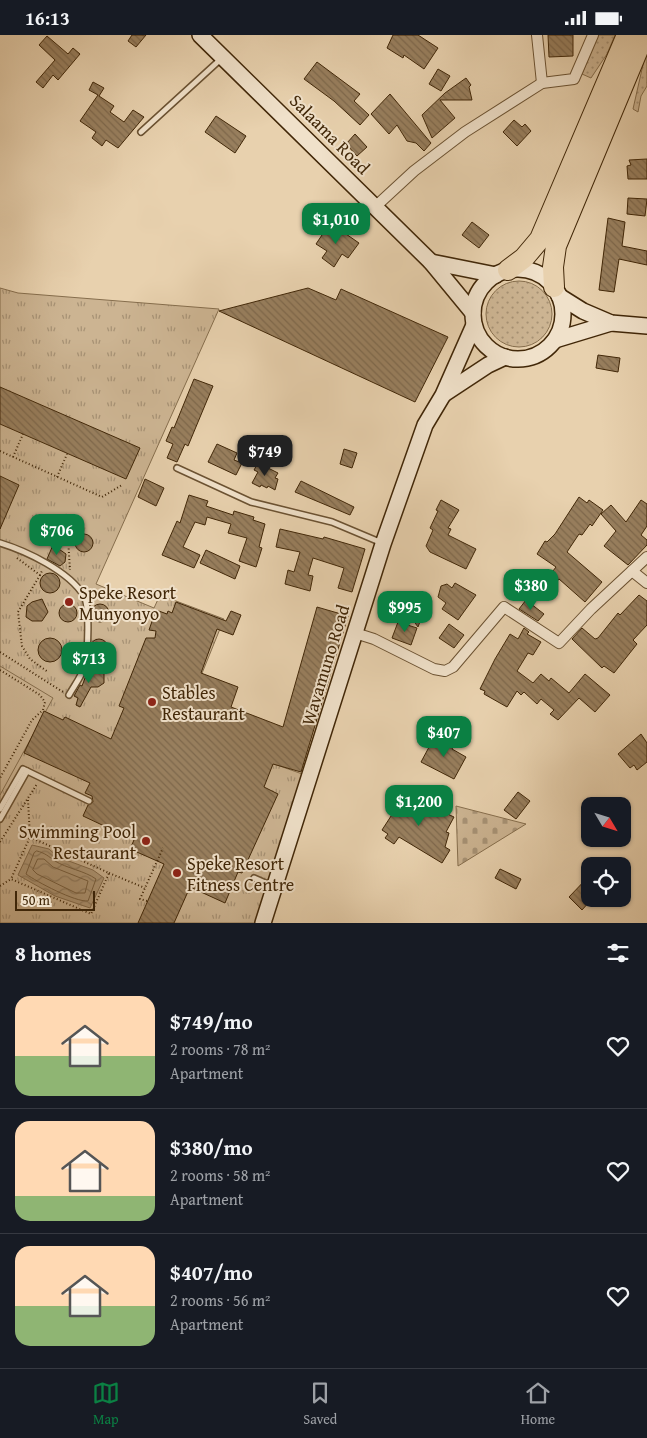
<!DOCTYPE html>
<meta charset="utf-8">
<style>
:root{--surface:#171b24;--page:#242831;--text:#f1f3f6;--muted:#9ea1a6;--line:#363941;--accent:#0b8043}
body{margin:0;font-family:"Gentium Book Plus",serif;background:var(--page);color:var(--text);height:100vh;display:flex;flex-direction:column;font-size:19px;white-space:nowrap}
*{box-sizing:border-box;margin:0}
p{font-size:16px;color:var(--muted)}
.icon{flex:none;width:28px;height:28px;fill:none;stroke:currentColor;stroke-width:2;stroke-linecap:round;stroke-linejoin:round}
.map{position:relative;height:888px;overflow:hidden}
.panel{display:flex;flex-direction:column;background:var(--surface);flex:1}
.panel>*{flex:none}
.needle{width:32px;rotate:128deg}
.fabs{position:absolute;left:581px;top:762px;display:grid;gap:10px}
.fabs a{display:grid;place-items:center;width:50px;height:50px;border-radius:10px;background:var(--surface);box-shadow:0 1px 4px #0004;font-size:25px}
.scale{position:absolute;left:15px;bottom:12px;width:80px;box-sizing:border-box;padding-left:5px;border:2px solid #412708;border-top:0;font-size:14px;line-height:18px;white-space:nowrap;color:#412708;-webkit-text-stroke:4px #f0e1ca;paint-order:stroke}
.price{position:absolute;translate:-50% -42px;padding:0 11px;border-radius:10px;background:var(--accent);color:#fff;font-size:16px;line-height:32px;filter:drop-shadow(0 1px 2px #0008)}
.price::after{content:'';position:absolute;left:50%;top:30px;width:15px;height:11px;margin-left:-8px;background:inherit;clip-path:polygon(0 0,100% 0,50% 100%)}
.price.selected{background:#222;color:#fff}
ul{padding:0;list-style:none}
li{display:flex;align-items:center;gap:15px;height:125px;padding:0 15px}
li+li{border-top:1px solid var(--line)}
li span{display:grid;place-items:center;flex:none;width:140px;height:100px;border-radius:15px;color:#555}
li>.icon{margin-inline-start:auto}
span .icon{width:60px;height:60px;fill:#fffc;stroke-width:1}
li b{font-size:21px}
h2{display:flex;justify-content:space-between;align-items:center;height:60px;padding:0 15px;font-size:21px}
.status{display:flex;justify-content:space-between;align-items:center;height:35px;padding:0 25px;background:var(--surface);direction:ltr}
.status svg{height:14px;fill:currentColor}
.tab-bar{display:flex;justify-content:space-around;align-items:center;height:70px;border-top:1px solid var(--line);background:var(--surface);font-size:14px;color:var(--muted)}
.tab-bar a{display:grid;justify-items:center;gap:2px}
.tab-bar .selected{color:var(--accent)}
.map>svg:first-child{display:block}
</style>
<div class="status"><b>16:13</b><svg viewBox="0 0 49 12"><path d="M0 12V9h3v3zM5 12V6h3v6zM10 12V3h3v9zM15 12V0h3v12zM26 1h20v11H26zM47 4h2v5h-2z"/></svg></div>
<div class="map">
<svg width="647" height="888" viewBox="0 0 647 888">
<defs>
<pattern id="grass-dots" width="8" height="8" patternUnits="userSpaceOnUse" patternTransform="scale(1.25)"><rect width="8" height="8" fill="#ccb492"/><path d="M2 2h.1M6 6h.1" fill="none" stroke="#a79275" stroke-width="1.8" stroke-linecap="round"/></pattern>
<pattern id="cemetery-stones" width="16" height="16" patternUnits="userSpaceOnUse" patternTransform="scale(1.25)"><rect width="16" height="16" fill="#ccb492"/><path d="M2 7V4a2 2 0 0 1 4 0v3zM10 15v-3a2 2 0 0 1 4 0v3z" fill="#a79275"/></pattern>
<pattern id="park-tufts" width="24" height="20" patternUnits="userSpaceOnUse" patternTransform="scale(1.25)"><rect width="24" height="20" fill="#ccb492"/><path d="M3 7l-1-3M5 7V3M7 7l1-3M15 17l-1-3M17 17v-4M19 17l1-3" fill="none" stroke="#a79275"/></pattern>
<pattern id="water-waves" width="16" height="10" patternUnits="userSpaceOnUse" patternTransform="scale(1.25)"><rect width="16" height="10" fill="#af9776"/><path d="M0 5q4-4 8 0t8 0" fill="none" stroke="#907b5f"/></pattern>
<pattern id="building-back-hatch" width="6" height="6" patternUnits="userSpaceOnUse" patternTransform="scale(1.25)"><rect width="6" height="6" fill="#987f5e"/><path d="M-1 5l2 2M0 0l6 6M5-1l2 2" fill="none" stroke="#7e684c"/></pattern>
</defs>
<rect width="100%" height="100%" fill="#e8d1ae"/>
<filter id="stains"><feTurbulence type="fractalNoise" baseFrequency=".004" numOctaves="4"/><feColorMatrix values="0 0 0 0 .2 0 0 0 0 .09 0 0 0 0 .02 0 0 0 .5 -.17"/></filter>
<radialGradient id="worn" r=".72"><stop offset=".6" stop-color="#630" stop-opacity="0"/><stop offset="1" stop-color="#630" stop-opacity=".3"/></radialGradient>
<g fill="url(#grass-dots)" stroke="#866e4d">
<path d="M598,0h17l-8,19 -16,24 -9,-4z"/>
<path d="M647,12v39l-6,10 -3,16 -5,-3z"/>
<circle cx="519" cy="279" r="33"/>
</g>
<path fill="url(#cemetery-stones)" stroke="#866e4d" d="M456,771l70,18 -68,42z"/>
<path fill="url(#park-tufts)" stroke="#866e4d" d="M0,253l18,5 201,16 -123,275 58,24 6,-13 64,24 -45,111 126,45 -47,148h-258z"/>
<path fill="#ccb492" stroke="#866e4d" d="M0,631l53,32 -53,97z"/>
<path fill="url(#water-waves)" stroke="#836a4a" d="M32,810l17,4 9,8 35,13 11,8 -14,30 -35,-12 -37,-21z"/>
<g fill="none" stroke-linecap="round" stroke-linejoin="round">
<g stroke="#785f3f" stroke-width="1">
<path d="M37,816c8,2 11,5 18,10 11,7 30,10 41,18l-8,22c-13,1 -51,-19 -62,-27l8,-21z"/>
<path d="M38,824h6l9,8 35,14 -3,12h-9l-39,-19 -4,-4z"/>
</g>
</g>
<g fill="url(#building-back-hatch)" stroke="#412708">
<path d="M132,0h14l-10,12 -8,-6z"/>
<path d="M393,0h25l20,13 -14,21 -20,-14 -1,3 -16,-10z"/>
<path d="M548,0h25v21l-24,1z"/>
<path d="M47,1l21,18 5,-6 7,6 -22,26 -5,-5 -10,13 -7,-6 19,-22 -16,-15z"/>
<path d="M317,27l43,32 -6,7 15,14 -9,10 -26,-24 -30,-22z"/>
<path d="M438,34l12,7 -9,15 -12,-7z"/>
<path d="M466,43l5,7 -2,2 3,13h-32l15,18 -23,20 -10,-23 23,-22z"/>
<path d="M93,47l11,6 -5,8 15,10 -4,6 14,10 9,-12 11,7 -26,31 -12,-8 -4,6 -10,-8 4,-6 -16,-11 18,-26 -9,-5z"/>
<path d="M390,59l41,49 -7,8 -8,-8 -9,-2 -10,-16 -8,9 -18,-20z"/>
<path d="M216,81l30,20 -11,17 -30,-21z"/>
<path d="M514,85l8,7 3,-3 6,7 -14,15 -14,-14z"/>
<path d="M355,99l12,13 -10,9 -11,-12z"/>
<path d="M647,124v20h-19l-1,-13 4,-1 -2,-5z"/>
<path d="M628,163l19,1 -2,17 -18,-2z"/>
<path d="M608,183l17,4 -3,24 25,5v14l-28,-6 -5,33 -15,-2z"/>
<path d="M472,187l17,13 -10,13 -17,-13z"/>
<path d="M330,188l29,20 -11,15 -6,-4 -8,13 -12,-9 5,-7 -11,-7z"/>
<path d="M308,253l28,12 5,-11 107,48 -33,65 -196,-91z"/>
<path d="M598,320l22,3 -2,14 -22,-4z"/>
<path d="M194,344l19,7 -25,60 -3,-2 -8,18 -10,-4 6,-14 -7,-3 6,-14 2,1z"/>
<path d="M0,352l140,61 -14,31 -126,-55z"/>
<path d="M217,409l20,9 -3,7 8,3 -6,12 -28,-13z"/>
<path d="M344,414l13,4 -5,15 -12,-4z"/>
<path d="M258,428l20,10 -3,5 3,1 -3,11 -7,-4 -1,2 -6,-3 -1,2 -8,-4 6,-11 -4,-2z"/>
<path d="M0,441l19,9 -19,44z"/>
<path d="M145,444l19,9 -8,18 -18,-9z"/>
<path d="M301,446l53,26 -4,8 -55,-23z"/>
<path d="M189,460l19,6 -2,5 27,9 1,-4 20,6 -1,3 12,4 -6,23 3,1 -6,19 -17,-6 8,-23 -19,-5 3,-9 -24,-7 -2,8 -10,-3 -12,25 17,8 -6,13 -32,-13 15,-34 3,2z"/>
<path d="M579,462l8,6 2,-3 14,10 -11,16 -2,-2 -8,11 -3,-1 -12,18 35,30 -17,20 -26,-23 -6,7 -7,-6 10,-13 -19,-13 8,-13 2,1 8,-8z"/>
<path d="M441,465l18,10 -11,18 3,1 -3,6 28,14 -10,20 -36,-17 -4,-6 7,-16 -3,-2 8,-17 -2,-1z"/>
<path d="M641,465l6,4v22l-6,9 6,5v5l-19,20 -24,-19 12,-15 -15,-17 10,-9 15,17z"/>
<path d="M48,487l7,2 3,5v7l-6,8 -8,-4 -4,-6 1,-6z"/>
<path d="M280,494l43,10 1,-2 41,12 -13,43 -14,-4 6,-20 -31,-10 -5,17 5,1 -3,15 -25,-7 3,-14 6,2 6,-20 -24,-5z"/>
<circle cx="84" cy="508" r="9"/>
<path d="M53,510l13,9 -1,8 -5,4 -13,-7z"/>
<path d="M206,515l34,16 -5,13 -35,-16z"/>
<circle cx="50" cy="548" r="10"/>
<path d="M455,548l21,12 -18,25 -16,-11 4,-6 -8,-6 3,-11 6,-2 5,4z"/>
<path d="M639,560l8,6v24l-14,15 4,4 -23,29 -10,-7 -2,2 -30,-29 10,-11 13,11 3,-1 20,-25 2,2z"/>
<path d="M414,562l13,5 -9,25 -13,-18v-6l6,1z"/>
<path d="M42,564l6,13 -6,9h-10l-6,-4 1,-11 5,-4z"/>
<path d="M526,565l18,14 -6,7 -19,-12z"/>
<path d="M176,567l50,19 5,-10 10,4 -8,20 -16,-6 -16,44 37,14 -7,20 52,20 34,-120 31,9 -47,156 -28,-8 -9,23 14,7 -36,79 -4,-1 -13,31 -35,-16 -16,36h-36l26,-59 -34,-15 4,-9 -51,-24 5,-11 5,-3 -1,-6 -7,-3 5,-10 -66,-30 20,-42 19,9 2,-3 46,22 13,-31 -5,-2 27,-68h9l1,-7 -7,-1 7,-20 11,4 1,-3 4,2z"/>
<circle cx="68" cy="578" r="9"/>
<circle cx="100" cy="578" r="9"/>
<path d="M398,587l19,6 -6,17 -19,-7z"/>
<path d="M449,589l15,11 -10,13 -15,-10z"/>
<path d="M524,593l5,4 -2,2 14,8 -8,13 -5,-2 -11,18 16,12 8,-9 8,7 2,-3 18,15 16,-19 25,21 -15,17 -16,-14 -21,22 -8,-6 4,-4 -13,-11 -4,5 -13,-12 -3,3 -4,-4 -10,16 -23,-13 1,-3 -5,-2 15,-30 15,-25 8,5z"/>
<circle cx="50" cy="615" r="12"/>
<circle cx="99" cy="613" r="9"/>
<path d="M95,632l9,6v10l-6,4h-7l-11,20 -4,-2 2,-7 -4,-2 6,-11 2,1 5,-13z"/>
<path d="M641,699l6,9v19l-10,8 -3,-5 -4,3 -12,-14z"/>
<path d="M435,701l19,9 -2,4 14,8 -12,22 -33,-17z"/>
<path d="M518,757l12,9 -14,18 -12,-9z"/>
<path d="M394,761l15,8 2,-4 9,5 2,-3 32,15 -8,15 3,1 -4,14 5,3 -8,13 -43,-26 -5,7 -9,-6 3,-4 -6,-4 11,-17 -6,-4z"/>
<path d="M500,834l21,10 -5,10 -21,-11z"/>
<path d="M590,840v26l-8,9 -13,-13z"/>
</g>
<g fill="none" stroke-linecap="round" stroke-linejoin="round">
<defs>
<g id="lane">
<path d="M141,97l81,-74"/>
<path d="M177,433l74,34 81,20 50,21"/>
<path d="M0,508c26,8 69,28 84,53 6,11 4,55 1,69 -3,11 -11,21 -16,30"/>
<path d="M0,774l23,-40 66,32"/>
<path d="M0,784l27,-48"/>
<path d="M254,843l18,8"/>
</g>
<g id="street">
<path d="M537,0l5,48"/>
<path d="M375,172l39,-36 51,-39 77,-49 32,-4 19,-44"/>
<path d="M632,536l15,12"/>
<path d="M355,598l19,6 60,30 11,2 8,-4 51,-60 55,36 32,-34 56,-52"/>
</g>
<g id="secondary">
<path d="M200,0l231,227 42,51"/>
<path d="M431,227l65,13"/>
<circle cx="518" cy="279" r="45"/>
<path d="M559,261l24,15 28,12 36,3"/>
<path d="M555,305l56,-17"/>
<path d="M444,359l44,-29 17,-8"/>
<path d="M263,888l120,-379 42,-119 18,-30 31,-70"/>
</g>
<g id="highway">
<path d="M508,235l16,-12 16,-19 87,-204"/>
<path d="M554,252l-1,-20 3,-21 88,-211"/>
</g>
</defs>
<use href="#lane" stroke="#6b5232" stroke-width="8"/>
<use href="#street" stroke="#6b5232" stroke-width="12"/>
<use href="#secondary" stroke="#412708" stroke-width="18"/>
<use href="#highway" stroke="#412708" stroke-width="22"/>
<g stroke="#412708" stroke-width="2" stroke-dasharray="1 2.5" stroke-linecap="butt">
<path d="M0,416l102,46 20,-12"/>
<path d="M13,422l10,-23"/>
<path d="M57,442l10,-23"/>
<path d="M68,503l2,32"/>
<path d="M17,523l23,17 2,-4"/>
<path d="M40,540l-22,37 4,34 8,13 18,13"/>
<path d="M0,617l63,40"/>
<path d="M0,635l40,25 5,7 -2,8 -11,10 -32,58"/>
<path d="M28,765l2,37"/>
<path d="M30,802l79,36 -18,41 -80,-35z"/>
<path d="M0,807l37,-58"/>
<path d="M109,838l36,15"/>
<path d="M0,851l11,-7"/>
<path d="M147,866l-7,-2 23,-51"/>
</g>
<use href="#lane" stroke="#f0e1ca" stroke-width="5"/>
<use href="#street" stroke="#f0e1ca" stroke-width="10"/>
<use href="#secondary" stroke="#f0e1ca" stroke-width="15"/>
<use href="#highway" stroke="#e8d1ae" stroke-width="20"/>
</g>
<g fill="#8f2418" stroke="#f0e1ca" stroke-width="2">
<circle cx="69" cy="567" r="5"/>
<circle cx="152" cy="667" r="5"/>
<circle cx="146" cy="806" r="5"/>
<circle cx="177" cy="838" r="5"/>
</g>
<g text-anchor="middle" dominant-baseline="central" stroke-width="4" stroke-linejoin="round" paint-order="stroke">
<g font-size="18" fill="#412708" stroke="#f0e1ca">
<text transform="translate(330 99) rotate(45)">Salaama Road</text>
<text transform="translate(325 630) rotate(-73)">Wavamuno Road</text>
</g>
<g font-size="18" fill="#412708" stroke="#f0e1ca" text-anchor="start">
<text x="79" y="557">Speke Resort<tspan x="79" dy="21">Munyonyo</tspan></text>
<text x="162" y="657">Stables<tspan x="162" dy="21">Restaurant</tspan></text>
<text x="136" y="796" text-anchor="end">Swimming Pool<tspan x="136" dy="21">Restaurant</tspan></text>
<text x="187" y="828">Speke Resort<tspan x="187" dy="21">Fitness Centre</tspan></text>
</g>
</g>
<rect width="100%" height="100%" filter="url(#stains)"/>
<rect width="100%" height="100%" fill="url(#worn)"/>
</svg>
<div class="fabs">
<a><svg class="needle" viewBox="-14 -14 28 28"><path d="M0-13l5 13h-10z" fill="#e53935"/><path d="M0 13l5-13h-10z" fill="#9ea1a6"/></svg></a>
<a><svg class="icon" aria-label="locate" viewBox="0 0 24 24"><circle cx="12" cy="12" r="6"/><path d="M12 2v4M12 18v4M2 12h4M18 12h4"/></svg></a>
</div>
<div class="scale">50 m</div>
<b class="price" style="left:336px;top:210px">$1,010</b>
<b class="price selected" style="left:265px;top:442px">$749</b>
<b class="price" style="left:57px;top:521px">$706</b>
<b class="price" style="left:531px;top:576px">$380</b>
<b class="price" style="left:405px;top:598px">$995</b>
<b class="price" style="left:89px;top:649px">$713</b>
<b class="price" style="left:444px;top:723px">$407</b>
<b class="price" style="left:419px;top:792px">$1,200</b>
</div>
<section class="panel">
<h2>8 homes<svg class="icon" aria-label="filters" viewBox="0 0 24 24"><path d="M4 7h16M4 17h16"/><circle cx="9" cy="7" r="2"/><circle cx="15" cy="17" r="2"/></svg></h2>
<ul>
<li><span style="background:linear-gradient(#ffd9b3 60%,#8fb573 0)"><svg class="icon" aria-label="home" viewBox="0 0 24 24"><path d="M3 11l9-7 9 7M6 9v11h12V9"/></svg></span><div><b>$749/mo</b><p>2 rooms · 78 m²</p><p>Apartment</p></div><svg class="icon" aria-label="heart" viewBox="0 0 24 24"><path d="M12 20l-8-8c-3-5 5-10 8-4 3-6 11-1 8 4z"/></svg></li>
<li><span style="background:linear-gradient(#ffd9b3 75%,#8fb573 0)"><svg class="icon" aria-label="home" viewBox="0 0 24 24"><path d="M3 11l9-7 9 7M6 9v11h12V9"/></svg></span><div><b>$380/mo</b><p>2 rooms · 58 m²</p><p>Apartment</p></div><svg class="icon" aria-label="heart" viewBox="0 0 24 24"><path d="M12 20l-8-8c-3-5 5-10 8-4 3-6 11-1 8 4z"/></svg></li>
<li><span style="background:linear-gradient(#ffd9b3 60%,#8fb573 0)"><svg class="icon" aria-label="home" viewBox="0 0 24 24"><path d="M3 11l9-7 9 7M6 9v11h12V9"/></svg></span><div><b>$407/mo</b><p>2 rooms · 56 m²</p><p>Apartment</p></div><svg class="icon" aria-label="heart" viewBox="0 0 24 24"><path d="M12 20l-8-8c-3-5 5-10 8-4 3-6 11-1 8 4z"/></svg></li>
</ul>
</section>
<nav class="tab-bar">
<a class="selected"><svg class="icon" aria-label="map" viewBox="0 0 24 24"><path d="M3 6l6-2 6 2 6-2v14l-6 2-6-2-6 2zM9 4v14M15 6v14"/></svg>Map</a>
<a><svg class="icon" aria-label="saved" viewBox="0 0 24 24"><path d="M7 4h10v16l-5-4-5 4z"/></svg>Saved</a>
<a><svg class="icon" aria-label="home" viewBox="0 0 24 24"><path d="M3 11l9-7 9 7M6 9v11h12V9"/></svg>Home</a>
</nav>
